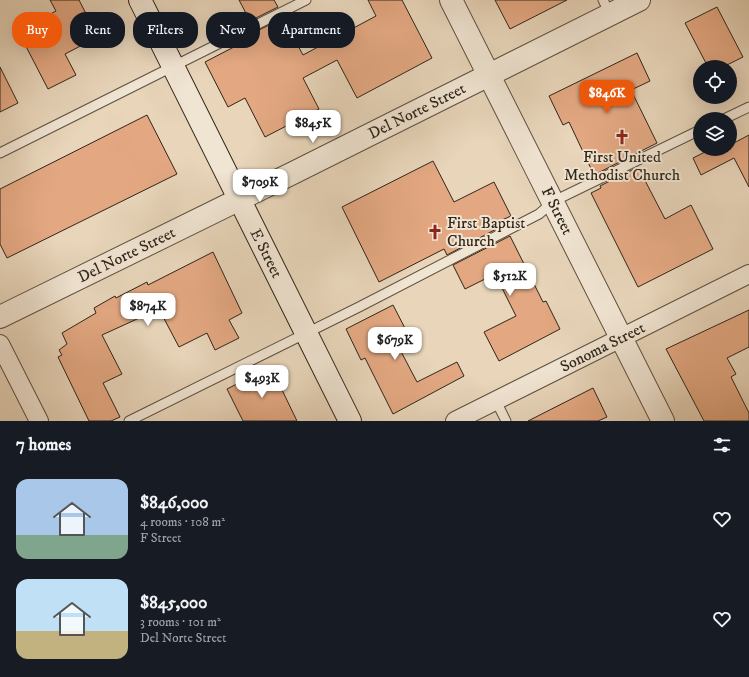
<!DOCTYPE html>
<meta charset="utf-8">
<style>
:root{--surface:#171b24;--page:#242831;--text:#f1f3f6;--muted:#9ea1a6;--accent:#ea580c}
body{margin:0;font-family:"IM FELL DW Pica",serif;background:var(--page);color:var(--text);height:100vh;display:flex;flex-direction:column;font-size:15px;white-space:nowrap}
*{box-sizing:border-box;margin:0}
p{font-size:13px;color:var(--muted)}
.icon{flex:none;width:22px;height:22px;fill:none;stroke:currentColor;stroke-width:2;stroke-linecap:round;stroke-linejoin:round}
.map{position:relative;height:421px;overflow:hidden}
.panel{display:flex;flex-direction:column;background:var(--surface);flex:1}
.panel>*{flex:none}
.hud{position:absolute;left:12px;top:12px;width:400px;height:36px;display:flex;gap:8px}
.controls{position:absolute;left:693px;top:60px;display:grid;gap:8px}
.controls a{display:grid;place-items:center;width:44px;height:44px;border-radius:50%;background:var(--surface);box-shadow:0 4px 16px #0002;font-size:20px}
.price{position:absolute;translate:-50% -34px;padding:0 9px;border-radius:8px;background:#fff;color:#222;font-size:13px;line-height:26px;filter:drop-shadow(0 1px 2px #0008)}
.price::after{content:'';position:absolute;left:50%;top:24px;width:12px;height:9px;margin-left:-6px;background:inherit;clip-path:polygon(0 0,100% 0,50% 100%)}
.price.selected{background:var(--accent);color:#fff}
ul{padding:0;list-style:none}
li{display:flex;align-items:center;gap:12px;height:100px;padding:0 16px}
li span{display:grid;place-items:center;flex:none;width:112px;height:80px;border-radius:12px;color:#555}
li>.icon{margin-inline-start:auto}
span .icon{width:48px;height:48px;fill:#fffc;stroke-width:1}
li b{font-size:17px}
h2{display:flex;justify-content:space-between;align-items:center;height:48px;padding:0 16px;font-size:17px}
.pill{padding:0 14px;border-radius:16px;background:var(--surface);box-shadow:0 4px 16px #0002;font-size:14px;line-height:36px}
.pill.selected{background:var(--accent);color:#fff}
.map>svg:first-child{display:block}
</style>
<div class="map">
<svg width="749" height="421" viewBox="0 0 749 421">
<rect width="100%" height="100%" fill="#e8d5ba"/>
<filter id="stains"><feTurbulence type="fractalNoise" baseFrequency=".005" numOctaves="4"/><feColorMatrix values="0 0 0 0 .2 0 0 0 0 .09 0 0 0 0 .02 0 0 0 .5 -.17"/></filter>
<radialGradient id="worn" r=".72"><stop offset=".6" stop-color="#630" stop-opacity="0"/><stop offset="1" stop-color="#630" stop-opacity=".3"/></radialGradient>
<g fill="#e3a882" stroke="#2f251a">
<path d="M50,0h29l19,37 -33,17 11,21 -28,14 -30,-58 38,-20z"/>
<path d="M239,0h35l4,7 -28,14z"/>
<path d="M368,0h34l30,58 -75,40 -20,-38 -34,18 16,31 -54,28 -20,-39 -17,9 -23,-45 52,-27 -2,-3 28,-14 20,37 73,-39z"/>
<path d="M495,0h72l-57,29z"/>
<path d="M717,7l26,50 -20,10h-15l-23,-44z"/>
<path d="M637,53l13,28 -19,9 26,53 -63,32 -25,-53 -6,3 -14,-29z"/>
<path d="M0,67l18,36 -18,9z"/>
<path d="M147,115l30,59 -170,84 -7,-14v-55z"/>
<path d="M749,135v52l-15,-29 -33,17 -8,-17 18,-9h19v-4z"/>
<path d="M433,161l21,41 40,-20 17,34 -9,4 2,5 -57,30 -3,-6 -65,33 -37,-75z"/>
<path d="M638,167l27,52 26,-14 22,44 -75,38 -47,-94 10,-5 -1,-2z"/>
<path d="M510,236l33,66 3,-1 14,28 -61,32 -15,-29 32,-16 -21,-42 -30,15 -12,-24z"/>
<path d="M213,252l29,61 -13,7 10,18 -24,12 -8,-17 -28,14 -20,-38 -57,26 20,39 -19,9 17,34 -9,4h-22l-31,-64 4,-2 -3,-5 8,-6 -5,-11 34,-20 -2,-5 21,-12 1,2 31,-16 1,3z"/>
<path d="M393,305l16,31 -13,6 21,40 40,-20 7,14 -71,38 -28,-56 -4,2 -15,-31z"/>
<path d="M749,310v37l-22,11 9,16 -5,3 18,36v8h-45l-38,-72z"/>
<path d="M271,367l26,54h-54l-16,-32z"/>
<path d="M593,388l14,29 -9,4h-70z"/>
</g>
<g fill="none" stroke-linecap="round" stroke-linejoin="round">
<defs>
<g id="service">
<path d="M603,0l7,14"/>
<path d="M724,119l25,-12"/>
<path d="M0,153l306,-153"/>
<path d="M496,401l10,20"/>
<path d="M129,421l230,-114 180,-93 15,-13 146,-71"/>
</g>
<g id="minor">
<path d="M0,344l39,77"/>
<path id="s1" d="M455,421l294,-147"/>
</g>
<g id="tertiary">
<path id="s2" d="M451,0l212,421"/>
<path id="s3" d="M0,317l293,-144 346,-173"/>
</g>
<g id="secondary">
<path id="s4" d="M140,0l210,421"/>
</g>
</defs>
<use href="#service" stroke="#5d5142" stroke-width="11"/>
<use href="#minor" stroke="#5d5142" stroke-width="20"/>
<use href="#tertiary" stroke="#5d5142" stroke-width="24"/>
<use href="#secondary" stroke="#2f251a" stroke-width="24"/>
<use href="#service" stroke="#f0e4d2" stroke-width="9"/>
<use href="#minor" stroke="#f0e4d2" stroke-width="18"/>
<use href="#tertiary" stroke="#f0e4d2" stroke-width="22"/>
<use href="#secondary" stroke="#f0e4d2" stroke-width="22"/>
</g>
<defs>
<symbol id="church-bare" viewBox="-9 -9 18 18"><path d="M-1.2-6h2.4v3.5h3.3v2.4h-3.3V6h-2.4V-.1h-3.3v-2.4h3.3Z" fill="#8f2418" stroke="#f0e4d2" stroke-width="2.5" paint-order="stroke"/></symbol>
</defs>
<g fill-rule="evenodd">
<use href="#church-bare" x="611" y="126" width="22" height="22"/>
<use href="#church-bare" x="424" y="221" width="22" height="22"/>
</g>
<g text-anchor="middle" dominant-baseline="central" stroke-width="4" stroke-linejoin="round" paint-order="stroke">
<g font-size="16" fill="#2f251a" stroke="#f0e4d2">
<text stroke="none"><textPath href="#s3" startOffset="465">Del Norte Street</textPath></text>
<text stroke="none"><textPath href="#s2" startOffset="236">F Street</textPath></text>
<text stroke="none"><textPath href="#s3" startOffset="141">Del Norte Street</textPath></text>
<text stroke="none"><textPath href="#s4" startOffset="283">E Street</textPath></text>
<text stroke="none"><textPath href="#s1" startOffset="165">Sonoma Street</textPath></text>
</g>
<g font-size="16" fill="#2f251a" stroke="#f0e4d2">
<text x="622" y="157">First United<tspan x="622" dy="18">Methodist Church</tspan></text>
<text x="447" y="223" text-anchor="start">First Baptist<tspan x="447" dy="18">Church</tspan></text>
</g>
</g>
<rect width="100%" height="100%" filter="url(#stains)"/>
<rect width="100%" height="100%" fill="url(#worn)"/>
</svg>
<div class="controls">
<a><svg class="icon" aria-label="locate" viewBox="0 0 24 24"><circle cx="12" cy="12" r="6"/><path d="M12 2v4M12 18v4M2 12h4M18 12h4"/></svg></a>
<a><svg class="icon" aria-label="layers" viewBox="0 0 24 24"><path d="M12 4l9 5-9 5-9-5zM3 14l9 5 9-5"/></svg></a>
</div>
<b class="price selected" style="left:607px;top:114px">$846K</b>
<b class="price" style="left:313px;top:144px">$845K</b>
<b class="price" style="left:260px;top:203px">$709K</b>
<b class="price" style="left:510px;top:297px">$512K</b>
<b class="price" style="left:148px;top:327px">$874K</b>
<b class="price" style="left:395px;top:361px">$679K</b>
<b class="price" style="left:262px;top:399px">$493K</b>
<div class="hud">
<a class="pill selected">Buy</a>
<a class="pill">Rent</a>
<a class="pill">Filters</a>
<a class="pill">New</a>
<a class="pill">Apartment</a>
</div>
</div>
<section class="panel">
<h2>7 homes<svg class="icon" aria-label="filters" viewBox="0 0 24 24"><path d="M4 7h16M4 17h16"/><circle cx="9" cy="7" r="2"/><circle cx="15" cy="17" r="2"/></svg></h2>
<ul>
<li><span style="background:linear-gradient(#a9c7e8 70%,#7fa58c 0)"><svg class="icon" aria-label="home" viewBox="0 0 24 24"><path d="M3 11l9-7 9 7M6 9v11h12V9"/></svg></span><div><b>$846,000</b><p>4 rooms · 108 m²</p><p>F Street</p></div><svg class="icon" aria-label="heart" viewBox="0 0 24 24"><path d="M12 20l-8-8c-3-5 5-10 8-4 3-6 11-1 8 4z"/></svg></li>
<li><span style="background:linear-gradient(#bfe0f5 65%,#c2b280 0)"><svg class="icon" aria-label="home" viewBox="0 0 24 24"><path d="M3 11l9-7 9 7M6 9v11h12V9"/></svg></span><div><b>$845,000</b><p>3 rooms · 101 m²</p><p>Del Norte Street</p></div><svg class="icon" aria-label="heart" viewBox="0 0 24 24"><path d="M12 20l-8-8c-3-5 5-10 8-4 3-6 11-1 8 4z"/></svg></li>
</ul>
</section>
